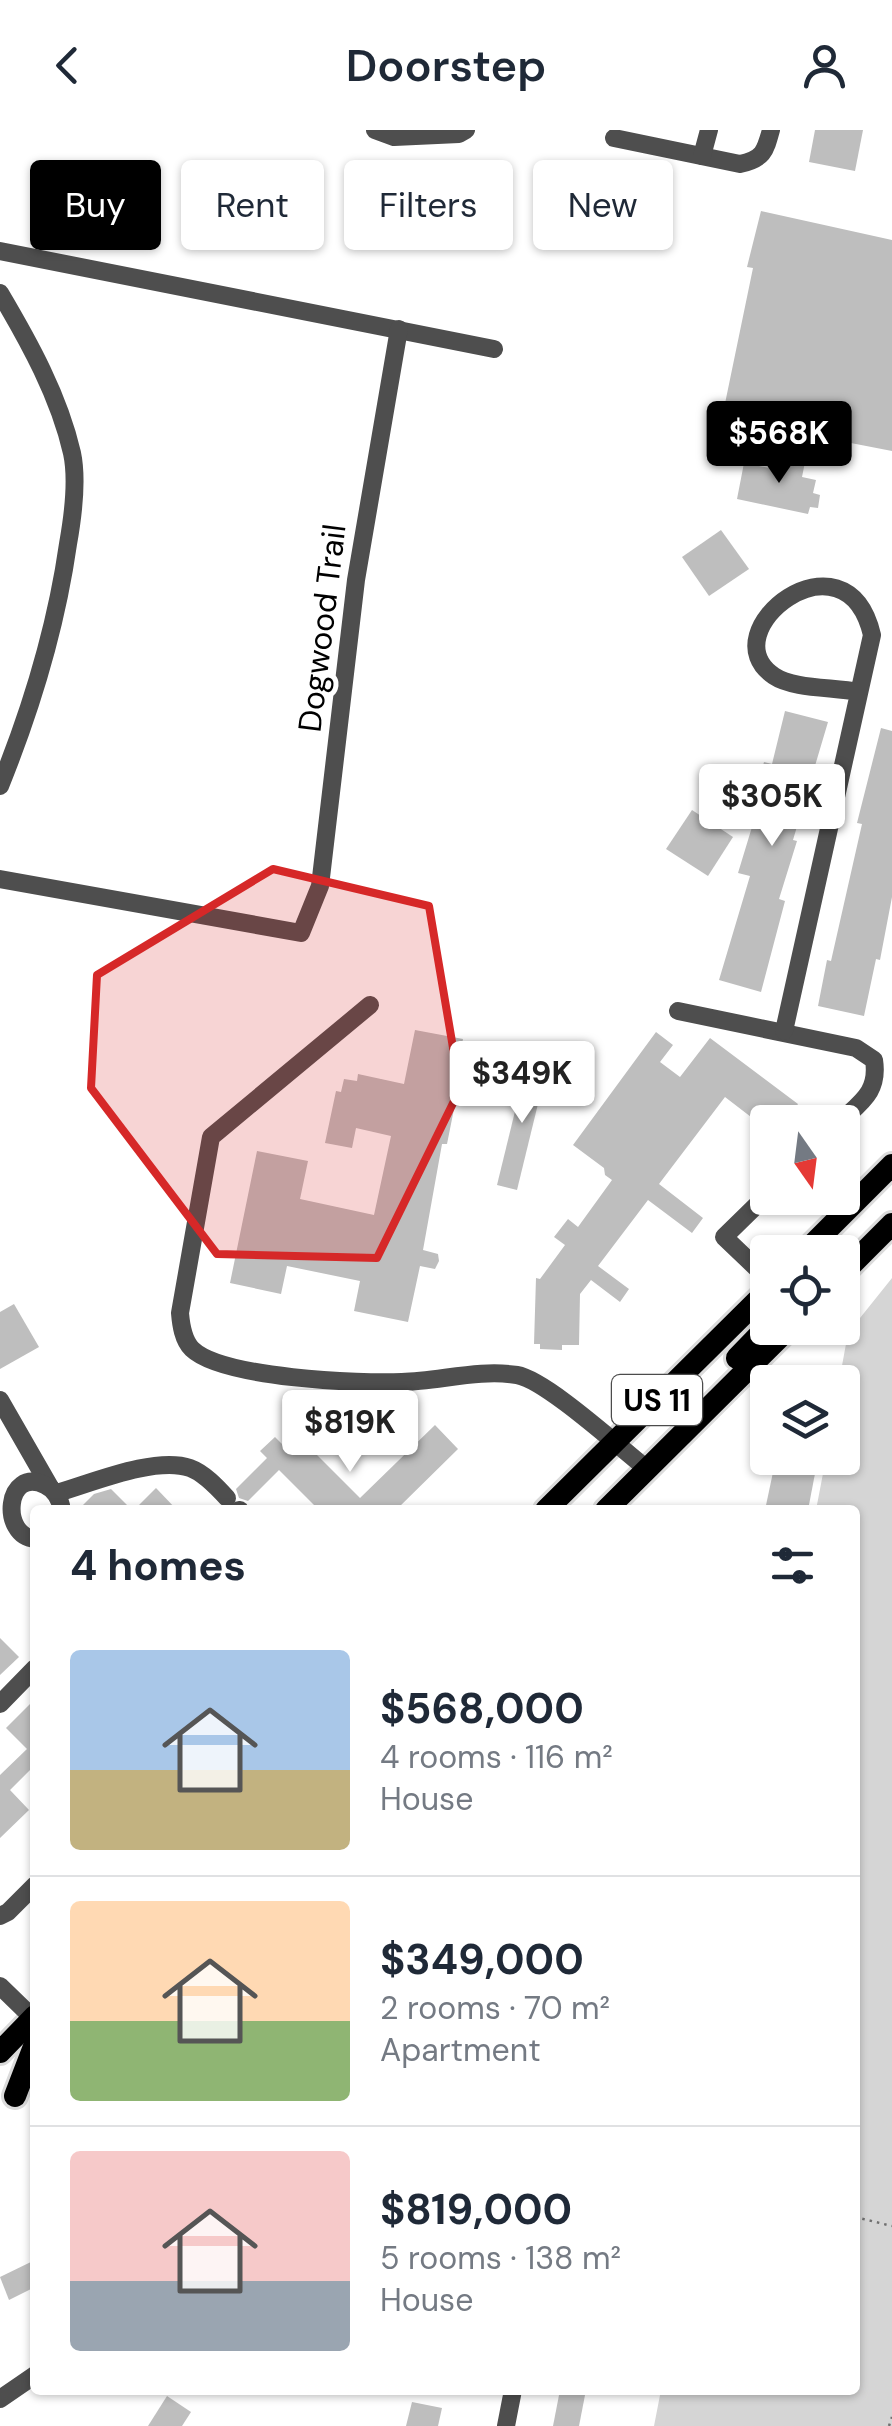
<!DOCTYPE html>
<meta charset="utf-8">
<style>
:root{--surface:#fff;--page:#f2f2f3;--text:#1f2937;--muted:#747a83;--line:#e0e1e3;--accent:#000}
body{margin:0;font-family:"DM Sans",sans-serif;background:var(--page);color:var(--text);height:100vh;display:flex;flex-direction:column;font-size:38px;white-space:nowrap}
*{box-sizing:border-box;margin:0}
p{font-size:32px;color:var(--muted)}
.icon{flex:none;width:55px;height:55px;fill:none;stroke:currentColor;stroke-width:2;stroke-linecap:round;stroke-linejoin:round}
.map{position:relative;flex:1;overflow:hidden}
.details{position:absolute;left:30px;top:1375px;width:830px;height:890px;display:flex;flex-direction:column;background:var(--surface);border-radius:10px;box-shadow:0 2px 8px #0004}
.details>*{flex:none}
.top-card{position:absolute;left:30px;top:30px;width:832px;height:90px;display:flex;gap:20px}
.needle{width:65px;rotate:166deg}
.buttons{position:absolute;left:750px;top:975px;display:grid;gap:20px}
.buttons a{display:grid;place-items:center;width:110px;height:110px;border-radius:10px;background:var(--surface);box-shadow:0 2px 8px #0004;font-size:50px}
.price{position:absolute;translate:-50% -85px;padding:0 22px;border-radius:10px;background:#fff;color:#222;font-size:32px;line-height:65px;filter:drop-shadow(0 2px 5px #0008)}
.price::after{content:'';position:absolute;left:50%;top:60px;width:30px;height:22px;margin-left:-15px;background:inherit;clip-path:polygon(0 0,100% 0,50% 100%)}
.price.current{background:var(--accent);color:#fff}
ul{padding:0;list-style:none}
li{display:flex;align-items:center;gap:30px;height:250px;padding:0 40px}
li+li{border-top:2px solid var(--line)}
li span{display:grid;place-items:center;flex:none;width:280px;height:200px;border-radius:10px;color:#555}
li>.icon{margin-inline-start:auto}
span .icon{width:120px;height:120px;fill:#fffc;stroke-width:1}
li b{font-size:42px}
h2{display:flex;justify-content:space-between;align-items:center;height:120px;padding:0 40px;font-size:42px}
.pill{padding:0 35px;border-radius:10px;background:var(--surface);box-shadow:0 2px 8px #0004;font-size:35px;line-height:90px}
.pill.current{background:var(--accent);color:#fff}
header{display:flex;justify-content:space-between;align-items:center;height:130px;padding:0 40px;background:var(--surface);font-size:45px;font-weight:600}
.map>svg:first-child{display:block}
</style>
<header><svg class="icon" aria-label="back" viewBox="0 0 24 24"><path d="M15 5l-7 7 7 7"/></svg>Doorstep<svg class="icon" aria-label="person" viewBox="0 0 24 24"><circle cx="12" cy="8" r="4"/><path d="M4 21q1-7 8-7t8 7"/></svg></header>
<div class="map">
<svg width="892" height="2296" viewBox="0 0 892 2296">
<rect width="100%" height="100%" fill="#fff"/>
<path fill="#d5d5d5" d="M892,1148v1148h-238l7,-36h194v-880h-39l10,-52h16v-76h-3l9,-49z"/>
<g fill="#bebebe">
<path d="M815,0h48l-8,41 -46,-9z"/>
<path d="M761,81l131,29v211l-170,-33 31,-150 -6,-1z"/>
<path d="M777,326l28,6 -3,15 14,3 -3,13 7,2 -2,13 -8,-1 -2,7 -71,-15 7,-36 30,6z"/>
<path d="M721,400l28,39 -40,27 -27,-39z"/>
<path d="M785,581l43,11 -35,118 4,1 -18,58 6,2 -24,91 -42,-12 31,-104 -12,-3 24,-79 -6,-3 8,-29 8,2z"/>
<path d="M881,598l11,3v166l-12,63 -4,-1 -12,57 -46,-10 9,-46 4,1 31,-137 -5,-1z"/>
<path d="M692,680l41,27 -25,39 -42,-27z"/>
<path d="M415,900l48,9 -13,64 5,1 -8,40h-5l-19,106 15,4 1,7 -4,8 -15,-3 -12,56 -54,-11 6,-30 -73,-15 -6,28 -51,-11 27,-132 51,10 -8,38 74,16 17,-79 -35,-8 -4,20 -27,-5 11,-52 5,1 3,-13 13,2 1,-7 46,10z"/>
<path d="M656,902l17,13 -13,17 20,15 30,-39 88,66 -3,5 4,3 -8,10h-23v8l-43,-33 -66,87 44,34 -11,15 -44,-33 -50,66 31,23 -9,13 -29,-22 -11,14 -1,51h-17v5l-22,-1v-5h-6l2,-66 4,1 25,-34 -11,-8 14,-18 10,8 34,-47 -7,-5 -1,-7 -31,-23z"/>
<path d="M527,932l20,5 -30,123 -20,-5z"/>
<path d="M14,1174l25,43 -39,22v-57z"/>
<path d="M435,1295l23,24 -62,61h-77l-40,-40 -31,31 -9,-3 -3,-9 31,-31 -7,-7 15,-14 13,13 12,-12 60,60z"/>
<path d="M776,1328h42l-10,52h-43z"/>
<path d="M156,1358l21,22h-43z"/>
<path d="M111,1359l21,21h-54l16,-16z"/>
<path d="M0,1508l19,19 -19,18z"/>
<path d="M35,1569v66l-25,25 19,20 -29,28v-63l27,-26 -21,-21z"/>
<path d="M35,2130v27l-26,13 -9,-23z"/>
<path d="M560,2260h26l-7,36h-26z"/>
<path d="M167,2266l24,16 -9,14h-34z"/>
<path d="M412,2272l30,6 -4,18h-32z"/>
</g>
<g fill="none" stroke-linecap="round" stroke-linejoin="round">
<defs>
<g id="major">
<path d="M805,1122l87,-87"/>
<path d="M842,1144l50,-50"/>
<path d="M737,1228l31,-32"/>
<path d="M546,1380l222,-220"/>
<path d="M606,1380l183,-182"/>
<path d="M0,1922l35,-36"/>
<path d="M15,1966l20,-52"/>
</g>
</defs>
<use href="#major" stroke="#dbdbdb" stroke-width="28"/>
<g stroke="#707070" stroke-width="2.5" stroke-dasharray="2.5 5" stroke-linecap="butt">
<path d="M855,2087l37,9"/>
<path d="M889,2296l3,-9"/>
</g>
<g stroke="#4e4e4e" stroke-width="18">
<path d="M375,0l19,7 65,-3 7,-4"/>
<path d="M614,8l126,26c23,-5 25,-12 31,-34"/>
<path d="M702,26l7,-26"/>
<path d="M0,121l494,98"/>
<path d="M0,163c29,49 59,103 72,160 6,28 1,63 -4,91 -12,84 -36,163 -68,242"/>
<path d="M0,749l301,54 19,-47 36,-306 43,-251"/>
<path d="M370,875l-159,132 -31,176c1,12 3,27 12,36 30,29 168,35 210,33 38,-1 77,-13 115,-7 29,5 102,72 130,94"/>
<path d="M678,881l178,37 18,12c5,32 -13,42 -34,62"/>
<path d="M784,901l88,-396c-26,-111 -164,-3 -98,41 19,13 61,11 84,16"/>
<path d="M768,1064l-44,43 44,42"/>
<path d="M0,1270l50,87"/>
<path d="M57,1363c35,-10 98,-37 133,-25 14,5 27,19 37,30"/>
<path d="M239,1380h1"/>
<path d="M35,1409c-35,-3 -30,-73 10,-54 11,5 15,14 17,25"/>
<path d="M0,1574l35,-36"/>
<path d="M0,1786l8,-4 27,-27"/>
<path d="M0,1856l33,32"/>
<path d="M0,2269l35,-24"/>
<path d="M506,2296l7,-36"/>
</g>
<use href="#major" stroke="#000" stroke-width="22"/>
</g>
<path fill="#d62828" fill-opacity="0.2" stroke="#d62828" stroke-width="8" stroke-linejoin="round" d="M273,739l156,37 31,183 -83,169 -160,-4 -126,-166 6,-113z"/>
<g text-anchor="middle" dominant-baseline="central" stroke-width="10" stroke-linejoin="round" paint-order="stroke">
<rect fill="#fff" stroke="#4c4c4c" stroke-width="2.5" x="612" y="1245" width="90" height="50" rx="8"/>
<g font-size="30" font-weight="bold" fill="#000">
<text x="657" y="1270">US 11</text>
</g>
<g font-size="32" fill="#000" stroke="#fff">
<text transform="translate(322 498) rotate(-83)">Dogwood Trail</text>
</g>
</g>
</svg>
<div class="buttons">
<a><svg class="needle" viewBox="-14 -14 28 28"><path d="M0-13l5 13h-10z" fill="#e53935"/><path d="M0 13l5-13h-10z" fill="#747a83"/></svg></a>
<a><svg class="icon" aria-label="locate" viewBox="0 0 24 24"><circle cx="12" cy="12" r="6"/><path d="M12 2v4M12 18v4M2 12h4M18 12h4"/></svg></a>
<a><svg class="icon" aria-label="layers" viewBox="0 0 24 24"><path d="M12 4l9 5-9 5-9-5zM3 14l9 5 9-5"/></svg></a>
</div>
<b class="price current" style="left:779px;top:356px">$568K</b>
<b class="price" style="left:772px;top:719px">$305K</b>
<b class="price" style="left:522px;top:996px">$349K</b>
<b class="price" style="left:350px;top:1345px">$819K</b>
<div class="top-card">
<a class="pill current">Buy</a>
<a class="pill">Rent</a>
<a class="pill">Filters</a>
<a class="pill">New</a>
</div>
<section class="details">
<h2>4 homes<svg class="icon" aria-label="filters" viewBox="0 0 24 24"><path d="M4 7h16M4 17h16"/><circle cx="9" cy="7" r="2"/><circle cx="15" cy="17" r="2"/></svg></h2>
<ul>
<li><span style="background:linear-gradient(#a9c7e8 60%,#c2b280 0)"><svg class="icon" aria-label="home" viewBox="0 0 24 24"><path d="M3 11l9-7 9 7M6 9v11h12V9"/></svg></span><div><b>$568,000</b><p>4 rooms · 116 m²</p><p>House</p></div></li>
<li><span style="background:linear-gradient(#ffd9b3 60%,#8fb573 0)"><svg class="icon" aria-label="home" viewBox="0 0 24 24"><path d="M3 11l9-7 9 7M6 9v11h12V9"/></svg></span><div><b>$349,000</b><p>2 rooms · 70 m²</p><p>Apartment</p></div></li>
<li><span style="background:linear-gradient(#f6c9c9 65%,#9aa5b1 0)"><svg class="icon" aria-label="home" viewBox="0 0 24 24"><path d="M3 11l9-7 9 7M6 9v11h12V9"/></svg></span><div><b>$819,000</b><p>5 rooms · 138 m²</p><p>House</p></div></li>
</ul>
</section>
</div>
